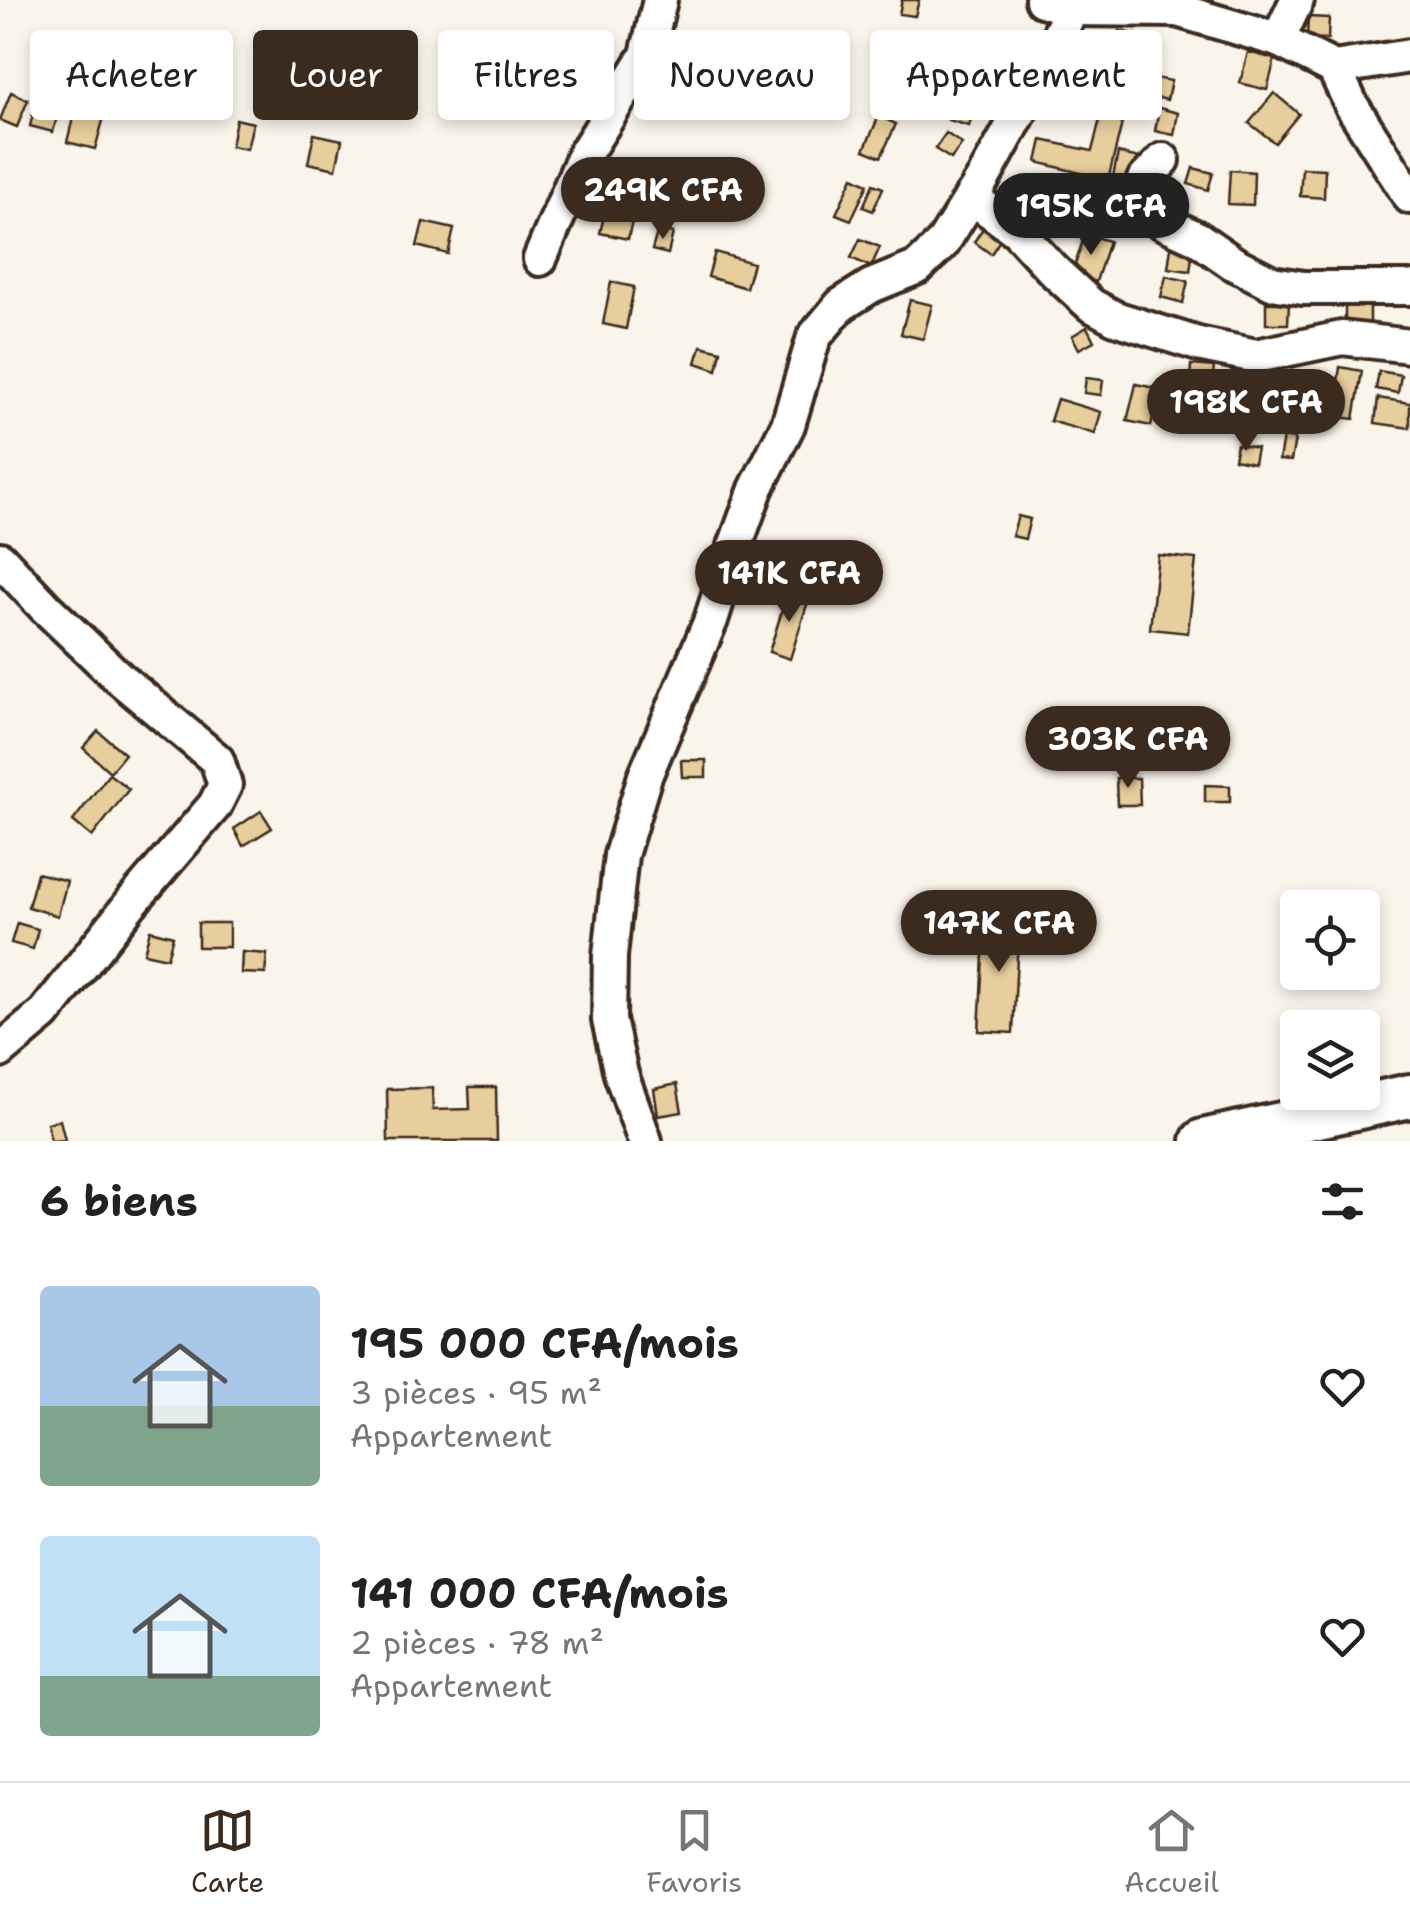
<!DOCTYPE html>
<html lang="fr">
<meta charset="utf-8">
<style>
:root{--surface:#fff;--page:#f2f2f2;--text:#222;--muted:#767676;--line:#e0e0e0;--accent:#3b2a1e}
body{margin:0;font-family:"Shantell Sans",sans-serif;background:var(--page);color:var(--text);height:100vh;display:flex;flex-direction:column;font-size:38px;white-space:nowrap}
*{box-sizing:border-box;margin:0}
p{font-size:32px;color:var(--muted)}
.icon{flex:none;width:55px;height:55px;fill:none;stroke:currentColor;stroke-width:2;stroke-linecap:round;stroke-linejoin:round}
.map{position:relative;height:1141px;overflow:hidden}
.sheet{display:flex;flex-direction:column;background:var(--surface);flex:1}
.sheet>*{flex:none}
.top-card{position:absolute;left:30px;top:30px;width:1350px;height:90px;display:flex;gap:20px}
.buttons{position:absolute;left:1280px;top:890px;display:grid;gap:20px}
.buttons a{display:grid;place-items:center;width:100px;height:100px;border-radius:10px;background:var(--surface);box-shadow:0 5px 15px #0003;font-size:50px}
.price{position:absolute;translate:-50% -85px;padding:0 22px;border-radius:35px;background:var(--accent);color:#fff;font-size:32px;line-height:65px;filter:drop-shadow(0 2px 5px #0008)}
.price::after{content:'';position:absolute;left:50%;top:60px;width:30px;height:22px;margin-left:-15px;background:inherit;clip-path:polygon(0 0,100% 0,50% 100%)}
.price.current{background:#222;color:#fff}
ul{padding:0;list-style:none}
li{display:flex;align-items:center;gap:30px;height:250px;padding:0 40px}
li span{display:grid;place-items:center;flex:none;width:280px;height:200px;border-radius:10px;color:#555}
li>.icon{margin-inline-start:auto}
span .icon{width:120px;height:120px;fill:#fffc;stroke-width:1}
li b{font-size:42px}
h2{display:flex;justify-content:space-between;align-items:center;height:120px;padding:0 40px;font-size:42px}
.tag{padding:0 35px;border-radius:10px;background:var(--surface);box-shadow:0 5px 15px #0003;font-size:35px;line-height:90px}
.tag.current{background:var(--accent);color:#fff}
.dock{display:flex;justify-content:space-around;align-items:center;height:140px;border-top:2px solid var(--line);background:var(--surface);font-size:28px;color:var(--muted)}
.dock a{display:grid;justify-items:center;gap:5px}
.dock .current{color:var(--accent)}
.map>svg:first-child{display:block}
</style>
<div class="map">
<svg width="1410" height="1141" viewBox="0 0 1410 1141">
<rect width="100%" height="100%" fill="#faf5eb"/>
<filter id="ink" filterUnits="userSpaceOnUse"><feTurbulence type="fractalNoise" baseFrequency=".01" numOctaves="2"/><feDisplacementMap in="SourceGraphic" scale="20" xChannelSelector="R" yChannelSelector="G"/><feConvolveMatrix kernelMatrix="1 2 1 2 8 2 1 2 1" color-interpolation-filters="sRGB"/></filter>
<g filter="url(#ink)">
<g fill="#e7ce9d" stroke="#3b2a1e" stroke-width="2.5">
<path d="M902,0h17l-4,16 -16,-2z"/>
<path d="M1308,17l21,1 -1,21 -21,-1z"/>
<path d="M1120,31l17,4 -4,18 -17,-4z"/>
<path d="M92,46l41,14 -10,27 -40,-14z"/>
<path d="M1248,52l27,7 -8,31 -27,-7z"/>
<path d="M896,53l21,6 -11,38 -21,-6z"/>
<path d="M162,76l22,1 -2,27 -21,-1z"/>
<path d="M1150,77l21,4 -4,19 -21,-5z"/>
<path d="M975,81l14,6 -8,18 -15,-6z"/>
<path d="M1083,84l46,11 -21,85 -71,-18 5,-22 50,11 12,-48 -24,-6z"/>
<path d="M11,92l17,8 -11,27 -17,-7z"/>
<path d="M1274,93l25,21 -24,29 -26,-20z"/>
<path d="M953,100l22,7 -6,19 -21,-6z"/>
<path d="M36,102l23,7 -6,23 -23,-6z"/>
<path d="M1159,108l19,5 -4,22 -19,-4z"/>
<path d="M75,110l29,7 -9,32 -28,-7z"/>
<path d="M879,116l17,8 -15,33 -17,-7z"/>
<path d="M236,119l17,4 -6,26 -16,-3z"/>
<path d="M946,133l16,11 -11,15 -16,-10z"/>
<path d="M314,134l28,6 -6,29 -28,-6z"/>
<path d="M1118,153l21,5 -8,33 -20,-5z"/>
<path d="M1193,168l20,5 -5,17 -20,-6z"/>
<path d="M1302,168l23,1 -1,29 -24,-2z"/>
<path d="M1230,170l24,2 -1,33 -25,-1z"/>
<path d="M853,177l15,7 -17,36 -15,-6z"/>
<path d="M873,184l10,4 -10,23 -10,-4z"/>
<path d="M1102,194l19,4 -4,20 -20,-4z"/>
<path d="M606,207l28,5 -6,27 -28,-6z"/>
<path d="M423,222l31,7 -6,25 -31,-8z"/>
<path d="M987,222l17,12 -13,20 -17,-12z"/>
<path d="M658,229l15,4 -5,21 -16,-4z"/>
<path d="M1085,234l24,7 -13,41 -24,-8z"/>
<path d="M860,239l20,8 -9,20 -20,-9z"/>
<path d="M1171,247l22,3 -3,21 -22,-3z"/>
<path d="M715,252l38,11 -7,25 -38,-11z"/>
<path d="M1166,276l22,5 -5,22 -22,-6z"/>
<path d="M611,282l23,5 -8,42 -23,-5z"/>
<path d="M910,300l22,5 -9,34 -22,-5z"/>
<path d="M1266,303h23l-1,21h-22z"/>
<rect x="1345" y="304" width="25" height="20"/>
<path d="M1087,327l7,14 -15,8 -7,-13z"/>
<path d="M701,346l20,5 -4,19 -21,-7z"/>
<path d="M1191,365l23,2 -2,18 -22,-1z"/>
<path d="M1340,367l22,4 -8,48 -21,-3z"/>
<path d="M1379,371l22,4 -3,18 -22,-4z"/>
<path d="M1289,377l20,5 -5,22 -20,-4z"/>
<path d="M1086,378l17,2 -2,15 -17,-2z"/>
<path d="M1136,384l23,5 -8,37 -24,-5z"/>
<path d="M1378,398l32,5v25l-35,-5z"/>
<path d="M1057,399l44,13 -6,22 -45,-13z"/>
<path d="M1283,437l12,2 -4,22 -12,-1z"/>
<path d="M1237,444l20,4 -3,15 -20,-4z"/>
<path d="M1018,516l12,3 -5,20 -13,-3z"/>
<path d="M1158,555l38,4 -8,74 -38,-4z"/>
<path d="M788,592l21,6 -19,61 -21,-7z"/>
<path d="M98,731l27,23 -15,18 -27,-24z"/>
<path d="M681,760h25v17h-24z"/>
<path d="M109,774l20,15 -37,48 -19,-16z"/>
<path d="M1116,778h23l1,27h-23z"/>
<path d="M1205,785l25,1v16h-25z"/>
<path d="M261,811l11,17 -29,18 -9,-17z"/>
<path d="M37,873l30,8 -9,35 -30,-9z"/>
<path d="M985,917l34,2 -6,114 -34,-2z"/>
<path d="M17,923l21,6 -5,20 -22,-6z"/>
<rect x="198" y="923" width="31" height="24"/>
<path d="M150,930l23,6 -6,22 -23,-5z"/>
<path d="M242,952l25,2 -2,20 -24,-1z"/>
<path d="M677,1084l5,28 -24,4 -4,-27z"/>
<path d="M469,1087h27l1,54h-109l-1,-52 45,-1 1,22 37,-1z"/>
<path d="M60,1120l5,20 -14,1 -4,-18z"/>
</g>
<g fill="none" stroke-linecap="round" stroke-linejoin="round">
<defs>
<g id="minor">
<path d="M1042,0l29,9 106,1 101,30 56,28 18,38 58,91"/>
<path d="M1278,40l19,-40"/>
<path d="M1334,68l76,-12"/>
<path d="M1163,160l-19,20 -7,20 7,10 18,12 35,16 36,25 39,20 31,5h107"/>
<path d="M971,197l46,34 37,40 37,34 24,13 83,26 58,12 86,-18 68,8"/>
<path d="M540,259l44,-104 63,-100 13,-55"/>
<path d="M0,559l45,48 73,70 99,83 8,25 -10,20 -84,98 -87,111 -44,37"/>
<path d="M645,1141l-24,-67 -12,-54 1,-64 11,-101 24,-79 66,-156 20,-63 25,-68 32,-64 26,-88 27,-32 30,-19 47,-19 24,-23 42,-67 47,-85 45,-92"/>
</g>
<path id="tertiary" d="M1203,1141l207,-45"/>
</defs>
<use href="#minor" stroke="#3b2a1e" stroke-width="40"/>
<use href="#tertiary" stroke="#3b2a1e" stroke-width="50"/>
<use href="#minor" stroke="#fff" stroke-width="32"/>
<use href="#tertiary" stroke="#fff" stroke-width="42"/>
</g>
</g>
</svg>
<div class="buttons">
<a><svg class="icon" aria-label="locate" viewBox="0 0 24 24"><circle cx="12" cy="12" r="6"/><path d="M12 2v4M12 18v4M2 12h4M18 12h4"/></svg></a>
<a><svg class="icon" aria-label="layers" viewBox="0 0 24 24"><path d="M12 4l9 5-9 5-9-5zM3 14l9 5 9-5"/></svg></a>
</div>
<b class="price" style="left:663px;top:242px">249K CFA</b>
<b class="price current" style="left:1091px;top:258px">195K CFA</b>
<b class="price" style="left:1246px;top:454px">198K CFA</b>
<b class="price" style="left:789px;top:625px">141K CFA</b>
<b class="price" style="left:1128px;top:791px">303K CFA</b>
<b class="price" style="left:999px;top:975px">147K CFA</b>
<div class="top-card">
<a class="tag">Acheter</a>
<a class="tag current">Louer</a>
<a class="tag">Filtres</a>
<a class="tag">Nouveau</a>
<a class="tag">Appartement</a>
</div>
</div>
<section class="sheet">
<h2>6 biens<svg class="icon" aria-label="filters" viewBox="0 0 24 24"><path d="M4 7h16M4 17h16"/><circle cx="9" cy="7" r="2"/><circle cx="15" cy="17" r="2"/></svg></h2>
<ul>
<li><span style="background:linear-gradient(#a9c7e8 60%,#7fa58c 0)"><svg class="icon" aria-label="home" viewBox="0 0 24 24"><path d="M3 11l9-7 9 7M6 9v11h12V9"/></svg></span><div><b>195 000 CFA/mois</b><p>3 pièces · 95 m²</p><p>Appartement</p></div><svg class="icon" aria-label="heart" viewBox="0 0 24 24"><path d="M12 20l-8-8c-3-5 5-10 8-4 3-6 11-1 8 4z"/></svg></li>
<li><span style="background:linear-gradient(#bfe0f5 70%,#7fa58c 0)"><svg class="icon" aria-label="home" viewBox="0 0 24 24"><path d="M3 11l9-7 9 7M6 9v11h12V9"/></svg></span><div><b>141 000 CFA/mois</b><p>2 pièces · 78 m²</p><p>Appartement</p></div><svg class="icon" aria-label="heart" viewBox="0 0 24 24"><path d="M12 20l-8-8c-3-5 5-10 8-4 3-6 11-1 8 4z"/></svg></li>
</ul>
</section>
<nav class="dock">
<a class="current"><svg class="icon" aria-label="map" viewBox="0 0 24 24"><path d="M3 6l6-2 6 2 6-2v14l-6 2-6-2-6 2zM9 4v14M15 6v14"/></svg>Carte</a>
<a><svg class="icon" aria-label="saved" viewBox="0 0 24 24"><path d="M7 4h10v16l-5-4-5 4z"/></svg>Favoris</a>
<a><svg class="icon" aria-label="home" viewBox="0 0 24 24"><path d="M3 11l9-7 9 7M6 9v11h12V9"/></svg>Accueil</a>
</nav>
